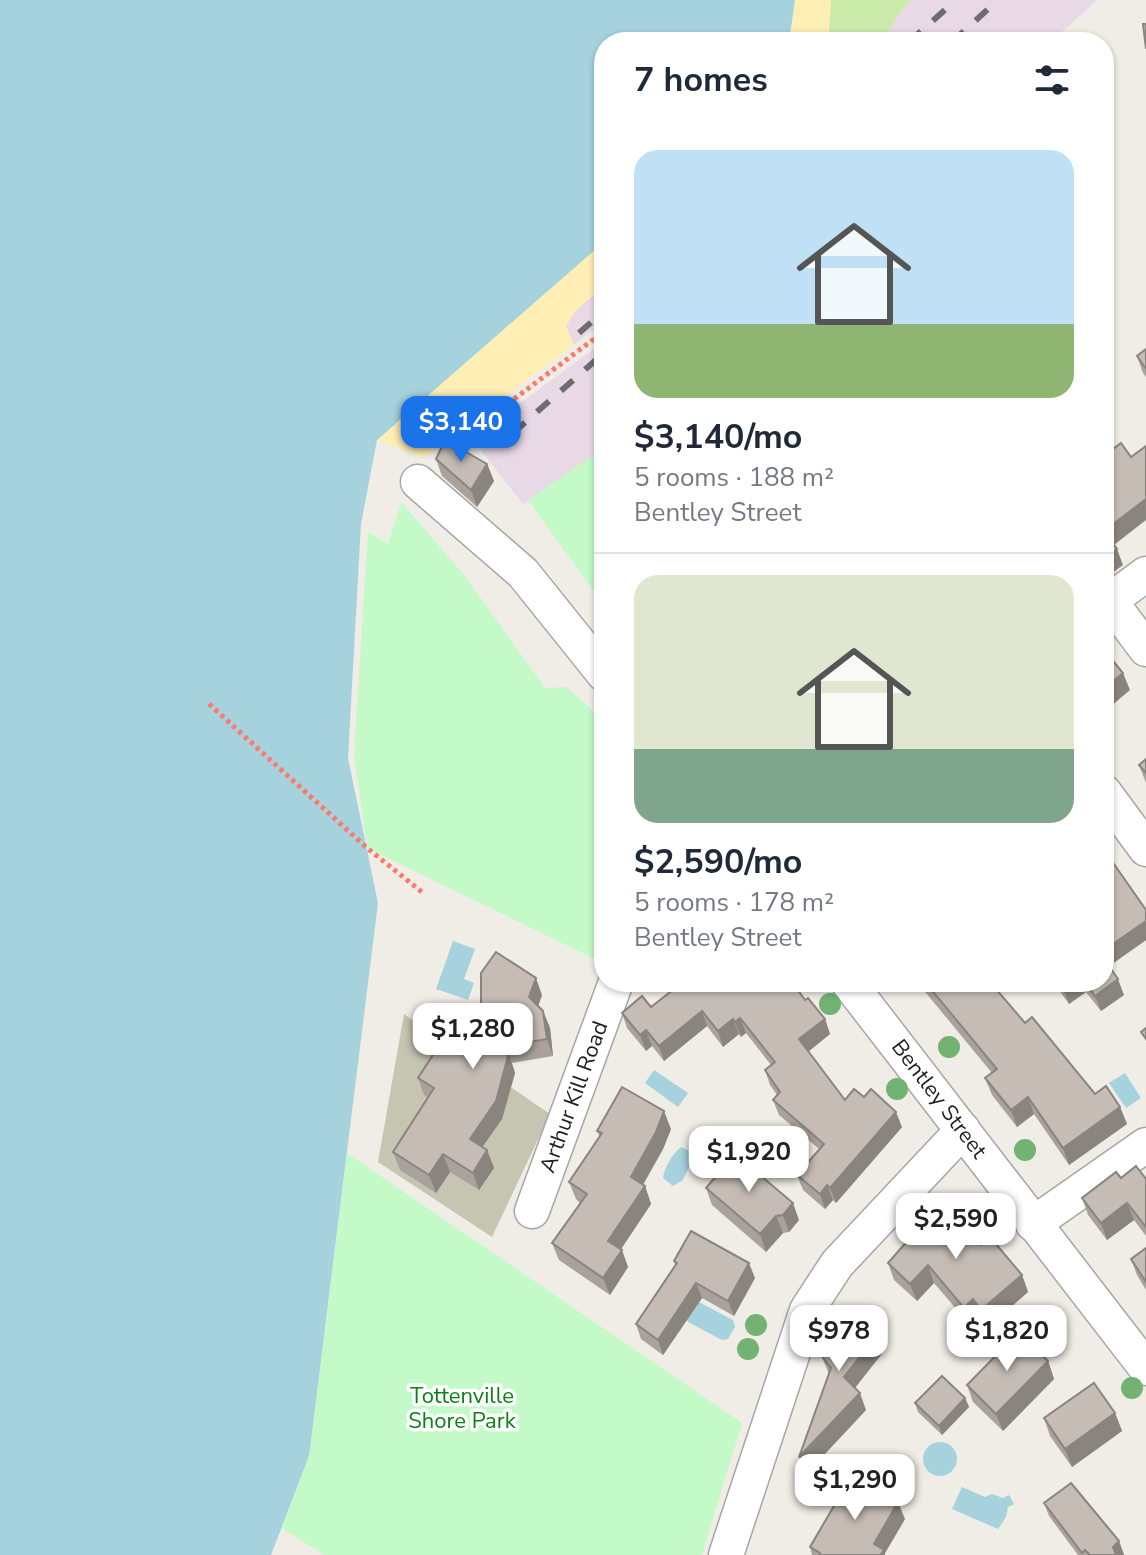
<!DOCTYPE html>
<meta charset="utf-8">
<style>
:root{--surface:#fff;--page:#f6f6f7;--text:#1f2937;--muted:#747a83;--line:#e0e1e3;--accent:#1a73e8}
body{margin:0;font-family:"Nunito Sans",sans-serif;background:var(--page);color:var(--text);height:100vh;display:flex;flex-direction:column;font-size:30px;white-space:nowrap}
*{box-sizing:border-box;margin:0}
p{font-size:26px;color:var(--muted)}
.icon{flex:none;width:44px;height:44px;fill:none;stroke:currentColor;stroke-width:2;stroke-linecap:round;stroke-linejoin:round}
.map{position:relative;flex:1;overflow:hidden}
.side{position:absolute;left:594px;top:32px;width:520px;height:960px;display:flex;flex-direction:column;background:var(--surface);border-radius:32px;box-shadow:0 2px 6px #0004}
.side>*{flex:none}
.price{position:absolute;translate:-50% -68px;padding:0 18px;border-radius:16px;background:#fff;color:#222;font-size:26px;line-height:52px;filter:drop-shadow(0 2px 4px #0008)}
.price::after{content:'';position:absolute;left:50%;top:48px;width:24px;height:18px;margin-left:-12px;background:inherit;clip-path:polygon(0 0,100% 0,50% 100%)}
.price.current{background:var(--accent);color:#fff}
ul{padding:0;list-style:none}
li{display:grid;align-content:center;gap:16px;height:424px;padding:0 40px}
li+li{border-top:2px solid var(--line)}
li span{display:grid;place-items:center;height:248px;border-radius:24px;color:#555}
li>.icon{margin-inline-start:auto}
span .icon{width:144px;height:144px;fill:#fffc;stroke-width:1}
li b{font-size:34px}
h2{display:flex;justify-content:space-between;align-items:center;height:96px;padding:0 40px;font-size:34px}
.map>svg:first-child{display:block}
</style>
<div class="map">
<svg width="1146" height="1555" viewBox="0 0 1146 1555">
<rect width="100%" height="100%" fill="#f0ede6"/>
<g fill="#e9d8e6">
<path d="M912,0h185l-46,42h-169l19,-31z"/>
<path d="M604,286v162l-81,56 -51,-65 131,-97 -10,-12 -19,15 -8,-19 9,-15z"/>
</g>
<path fill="#c5c5b1" d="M404,1014l146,100 -58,123 -114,-75z"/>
<path fill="#cbebab" d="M831,0h81l-11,11 -19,31h-54z"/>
<g fill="#ffefb5">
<path d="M795,0h36l-3,42h-39z"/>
<path d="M604,242v44l-29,25 -9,15 8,19 -151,113 -46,-18z"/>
</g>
<g fill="#c3fac7">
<path d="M604,448v157l-76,-105z"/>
<path d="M401,502l64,74 80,112 22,-1 37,34v240l-3,1 -234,-114 -13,-93 14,-223 20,12z"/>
<path d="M347,1153l395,270 -40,132h-378l-42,-27 27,-72z"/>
</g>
<g fill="#a6d2de">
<path d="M0,0h795l-6,42h-185v200l-227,198 -16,84 -13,234 30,145 -69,553 -38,99h-271z"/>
<path d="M453,941l22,8 -11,30 10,4 -6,17 -32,-11z"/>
<path d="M654,1070l34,23 -10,14 -33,-24z"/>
<path d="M1125,1073l16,25 -15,10 -17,-25z"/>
<path d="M681,1147l10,5 2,6 -10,22 -10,6 -10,-8c1,-10 10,-25 18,-31z"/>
<path d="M699,1302l34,18 2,7 -7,12 -6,1 -34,-18 -3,-5z"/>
<circle cx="940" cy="1459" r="17"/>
<path d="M962,1487l23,10 7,-3 11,4 6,-3 5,9 -6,3 -2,10 -8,12 -46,-20z"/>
</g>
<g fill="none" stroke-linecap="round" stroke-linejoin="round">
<defs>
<g id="minor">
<path d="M418,482l105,91 81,101"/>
<path d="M1110,601l36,48"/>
<path d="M1104,605l42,-31"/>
<path d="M1104,792l42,57"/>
<path d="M848,982l298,386"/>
<path d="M532,1211l84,-229"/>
<path d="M1033,1224l113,-79"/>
<path d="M726,1555l81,-245 30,-46 126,-134"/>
</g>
</defs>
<use href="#minor" stroke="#a6a6a6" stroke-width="37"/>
<g stroke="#fc796b" stroke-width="5" stroke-dasharray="4 4" stroke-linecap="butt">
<path d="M450,447l148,-111"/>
<path d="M209,704l158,144 55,44"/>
</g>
<use href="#minor" stroke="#fff" stroke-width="34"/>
<g stroke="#6d6d6d" stroke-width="6" stroke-dasharray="16 16" stroke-linecap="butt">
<path d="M909,42l47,-42"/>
<path d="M952,42l46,-42"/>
<path d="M579,333l25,-22"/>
<path d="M513,433l91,-80"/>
</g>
</g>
<g fill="#72b272">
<circle cx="830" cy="1004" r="11"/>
<circle cx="949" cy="1047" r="11"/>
<circle cx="897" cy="1089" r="11"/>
<circle cx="1025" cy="1150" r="11"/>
<circle cx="756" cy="1325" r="11"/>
<circle cx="748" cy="1349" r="11"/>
<circle cx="1132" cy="1388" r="11"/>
</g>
<g fill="#a9a29c">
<path d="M1146,349v28l-3,-4 -6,-17z"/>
<path d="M436,459l51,5 7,17 -17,26 -35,-31z"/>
<path d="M1146,759v24l-7,-18z"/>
<path d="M1104,853l42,57v30l-37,26 15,29 -23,16 -15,-19 -17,12 -16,-22h51z"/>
<path d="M917,982h72l36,41 70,71 25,13 7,17 -58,41 -35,-51 -17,13 -25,-32 -7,-17 7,-5z"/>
<path d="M542,995l-4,11 5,5 7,17 3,28 -41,7 3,10 -13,46 -20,28 5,3 7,18 -15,22 -29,-18 -14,21 -36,-23 -7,-18 35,-54 -4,-3 -6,-17 38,-28z"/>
<path d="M805,1000l20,19 5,15 -22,18 37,48 57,27 -66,76 -3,-3 -8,9 -22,-19 -6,-15 22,-26 -40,-34 -6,-15 4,-5 -7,-10 -5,-15 6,-5 -25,-32 -5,4 -2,-3 -16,13 -16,-21 -43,35 -12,-15 -6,5 -19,-23 -5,-15 29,-6z"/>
<path d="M671,1129l-8,20 -20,36 2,1 6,18 -30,45 7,18 -18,28 -51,-35 -7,-17 28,-40 -4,-4 -7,-17 31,-45 -3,-6z"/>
<path d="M1121,1178l25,1v57l-12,-16 -27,20 -19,-25 -6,-17z"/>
<path d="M706,1188l93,32 -10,12 -6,1 -17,19 -54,-47z"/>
<path d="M981,1245l41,30 6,17 -40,35 -8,-10 -10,8 -36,-42 -17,18 -23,-21 -6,-17z"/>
<path d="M1146,1248v42l-9,-15 -6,-16z"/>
<path d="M674,1261l81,17 -21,38 -32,-18 -39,57 -22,-16 -5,-15 39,-59z"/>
<path d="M884,1351l-29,37 11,22 -60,64 -7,-17 30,-83 -8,-19z"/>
<path d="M1048,1361l6,18 -51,52 -30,-29 -6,-17z"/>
<path d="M965,1398l4,9 -27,28 -24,-23 -3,-9z"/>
<path d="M1115,1413l7,18 -50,36 -22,-31 -6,-18z"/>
<path d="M1044,1503l75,38 5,14h-46l-29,-39z"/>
<path d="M905,1519l-20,34v2h-73l-2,-8z"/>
</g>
<g fill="#8a847f">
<path d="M487,464l7,17 -17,26 -6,-17z"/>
<path d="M1146,499v21l-36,28 -6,-17z"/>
<path d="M1117,549l6,16 -19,14v-21z"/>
<path d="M1123,673l7,17 -26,22v-23z"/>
<path d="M1146,921v19l-41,29 -1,-4v-15z"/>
<path d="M536,978l6,17 -7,20 -6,-18z"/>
<path d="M1118,979l6,16 -23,16 -6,-15z"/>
<path d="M1072,982h11l3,10 -17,12 -6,-16z"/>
<path d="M543,1011l7,17 3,28 -6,-17z"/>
<path d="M702,1011l5,15 -43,35 -5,-15z"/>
<path d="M740,1018l6,15 -5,4 -6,-15z"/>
<path d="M733,1019l6,15 -16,13 -5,-16z"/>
<path d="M825,1019l5,15 -26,21 -5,-16z"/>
<path d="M646,1030l6,16 -6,5 -6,-16z"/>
<path d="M506,1046l9,27 -13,46 -26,37 -6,-17z"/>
<path d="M1028,1097l6,17 -17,13 -6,-17z"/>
<path d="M1120,1107l7,17 -58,41 -6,-17z"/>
<path d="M664,1111l7,18 -8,20 -26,46 -6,-18z"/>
<path d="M896,1112l6,15 -66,76 -6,-15z"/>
<path d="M487,1150l7,18 -15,22 -6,-17z"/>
<path d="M443,1154l7,18 -14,21 -7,-18z"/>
<path d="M827,1185l6,15 -8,9 -5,-15z"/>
<path d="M645,1186l6,18 -36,54 -7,-17z"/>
<path d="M793,1203l6,17 -10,12 -6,-17z"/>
<path d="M1127,1203l7,17 -27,20 -6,-17z"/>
<path d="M776,1216l7,17 -17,19 -6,-18z"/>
<path d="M622,1250l6,17 -18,28 -7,-17z"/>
<path d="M749,1263l6,15 -21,38 -6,-15z"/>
<path d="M928,1265l6,18 -17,18 -7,-17z"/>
<path d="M1022,1275l6,17 -40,35 -7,-17z"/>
<path d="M696,1283l6,15 -39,57 -5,-15z"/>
<path d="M973,1299l7,18 -10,8 -6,-17z"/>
<path d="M878,1333l6,18 -34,43 -6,-17z"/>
<path d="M1048,1361l6,18 -51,52 -7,-17z"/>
<path d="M860,1393l6,17 -60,64 -7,-17z"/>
<path d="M965,1398l4,9 -27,28 -3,-9z"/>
<path d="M1115,1413l7,18 -50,36 -7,-18z"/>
<path d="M898,1502l7,17 -20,34v2h-7l-4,-11z"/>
<path d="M1119,1541l5,14h-8l-3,-8z"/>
</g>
<g fill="#c5bcb5" stroke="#8a847f" stroke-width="2">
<path d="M1143,24h3v25z"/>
<path d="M1146,349v20l-9,-13z"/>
<path d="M445,440l42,24 -16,26 -35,-31z"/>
<path d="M1121,443l10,14 15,-11v53l-42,32v-75z"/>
<path d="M1104,532l13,17 -13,9z"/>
<path d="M1104,650l19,23 -19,16z"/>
<path d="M1146,759v14l-7,-8z"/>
<path d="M1104,853l1,2 2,-1 39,56v11l-42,29z"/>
<path d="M496,952l40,26 -7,19 14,14 4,28 -41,7 2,10 -12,45 -26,38 17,11 -14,23 -30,-19 -14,21 -36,-23 41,-64 -16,-10 24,-37 14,9 19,-31 6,-5v-41z"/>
<path d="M1104,959l14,20 -23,17 -10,-14h19z"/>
<path d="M683,982h109l13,18 3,-2 17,21 -26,20 46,61 9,-11 10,8 7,-8 25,23 -66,76 -3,-3 -7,9 -23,-19 27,-31 -51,-44 7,-8 -15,-22 10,-8 -35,-44 -5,4 -2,-3 -15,12 -16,-20 -43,35 -13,-16 -6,5 -18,-22 20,-17 9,11z"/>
<path d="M925,982h65l35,41 7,-6 63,77 11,-8 14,21 -57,41 -35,-51 -17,13 -26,-32 12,-9z"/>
<path d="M1059,982h13l-9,6z"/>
<path d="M1146,1028v11l-5,-7z"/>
<path d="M622,1087l42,24 -8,21 -25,45 14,9 -37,55 14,9 -19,28 -51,-35 35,-49 -18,-12 33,-49 -5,-2z"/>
<path d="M735,1154l58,49 -10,12 -7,1 -16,18 -54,-46z"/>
<path d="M1136,1166l10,13v48l-19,-24 -26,20 -19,-25 34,-26 5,6z"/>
<path d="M939,1205l42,40 9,-8 32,38 -41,35 -8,-11 -9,9 -36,-43 -18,19 -22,-21z"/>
<path d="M691,1231l58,32 -21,38 -32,-18 -38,57 -22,-16 41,-61 -3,-2z"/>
<path d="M1146,1248v34l-15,-23z"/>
<path d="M849,1311l29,22 -34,44 16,16 -61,64 32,-89 -10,-13 1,-7z"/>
<path d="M1018,1333l30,28 -52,53 -29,-29z"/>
<path d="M942,1376l23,22 -26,28 -24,-23z"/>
<path d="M1094,1383l21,30 -50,36 -21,-31z"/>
<path d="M852,1475l46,27 -24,42 10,6 -4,5h-61l1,-2 -10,-6z"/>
<path d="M1071,1483l48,58 -6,6 3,8h-26l-5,-5 -3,3 -38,-50z"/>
</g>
<g text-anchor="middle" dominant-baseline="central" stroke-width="7" stroke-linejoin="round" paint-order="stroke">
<g font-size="22" fill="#1f1f1f" stroke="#fff">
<text transform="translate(574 1097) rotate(-70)">Arthur Kill Road</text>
<text transform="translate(939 1099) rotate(53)">Bentley Street</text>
</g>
<g font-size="22" fill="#0a8113" stroke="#fff">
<text x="462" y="1396">Tottenville<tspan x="462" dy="25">Shore Park</tspan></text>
</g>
</g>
</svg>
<b class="price current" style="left:461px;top:464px">$3,140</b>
<b class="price" style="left:473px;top:1071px">$1,280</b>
<b class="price" style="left:749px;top:1194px">$1,920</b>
<b class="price" style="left:956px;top:1261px">$2,590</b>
<b class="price" style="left:839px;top:1373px">$978</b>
<b class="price" style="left:1007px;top:1373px">$1,820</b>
<b class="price" style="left:855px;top:1522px">$1,290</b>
<section class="side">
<h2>7 homes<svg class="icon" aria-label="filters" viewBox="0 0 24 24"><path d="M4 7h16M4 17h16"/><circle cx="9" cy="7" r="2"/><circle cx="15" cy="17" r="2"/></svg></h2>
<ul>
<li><span style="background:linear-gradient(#bfe0f5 70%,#8fb573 0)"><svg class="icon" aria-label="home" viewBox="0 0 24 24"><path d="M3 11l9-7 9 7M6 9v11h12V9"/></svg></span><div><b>$3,140/mo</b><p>5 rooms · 188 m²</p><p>Bentley Street</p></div></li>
<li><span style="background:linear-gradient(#dfe7d0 70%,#7fa58c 0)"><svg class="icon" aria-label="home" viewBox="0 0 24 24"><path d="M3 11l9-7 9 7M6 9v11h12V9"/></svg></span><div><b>$2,590/mo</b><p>5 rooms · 178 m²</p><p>Bentley Street</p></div></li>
</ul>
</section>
</div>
